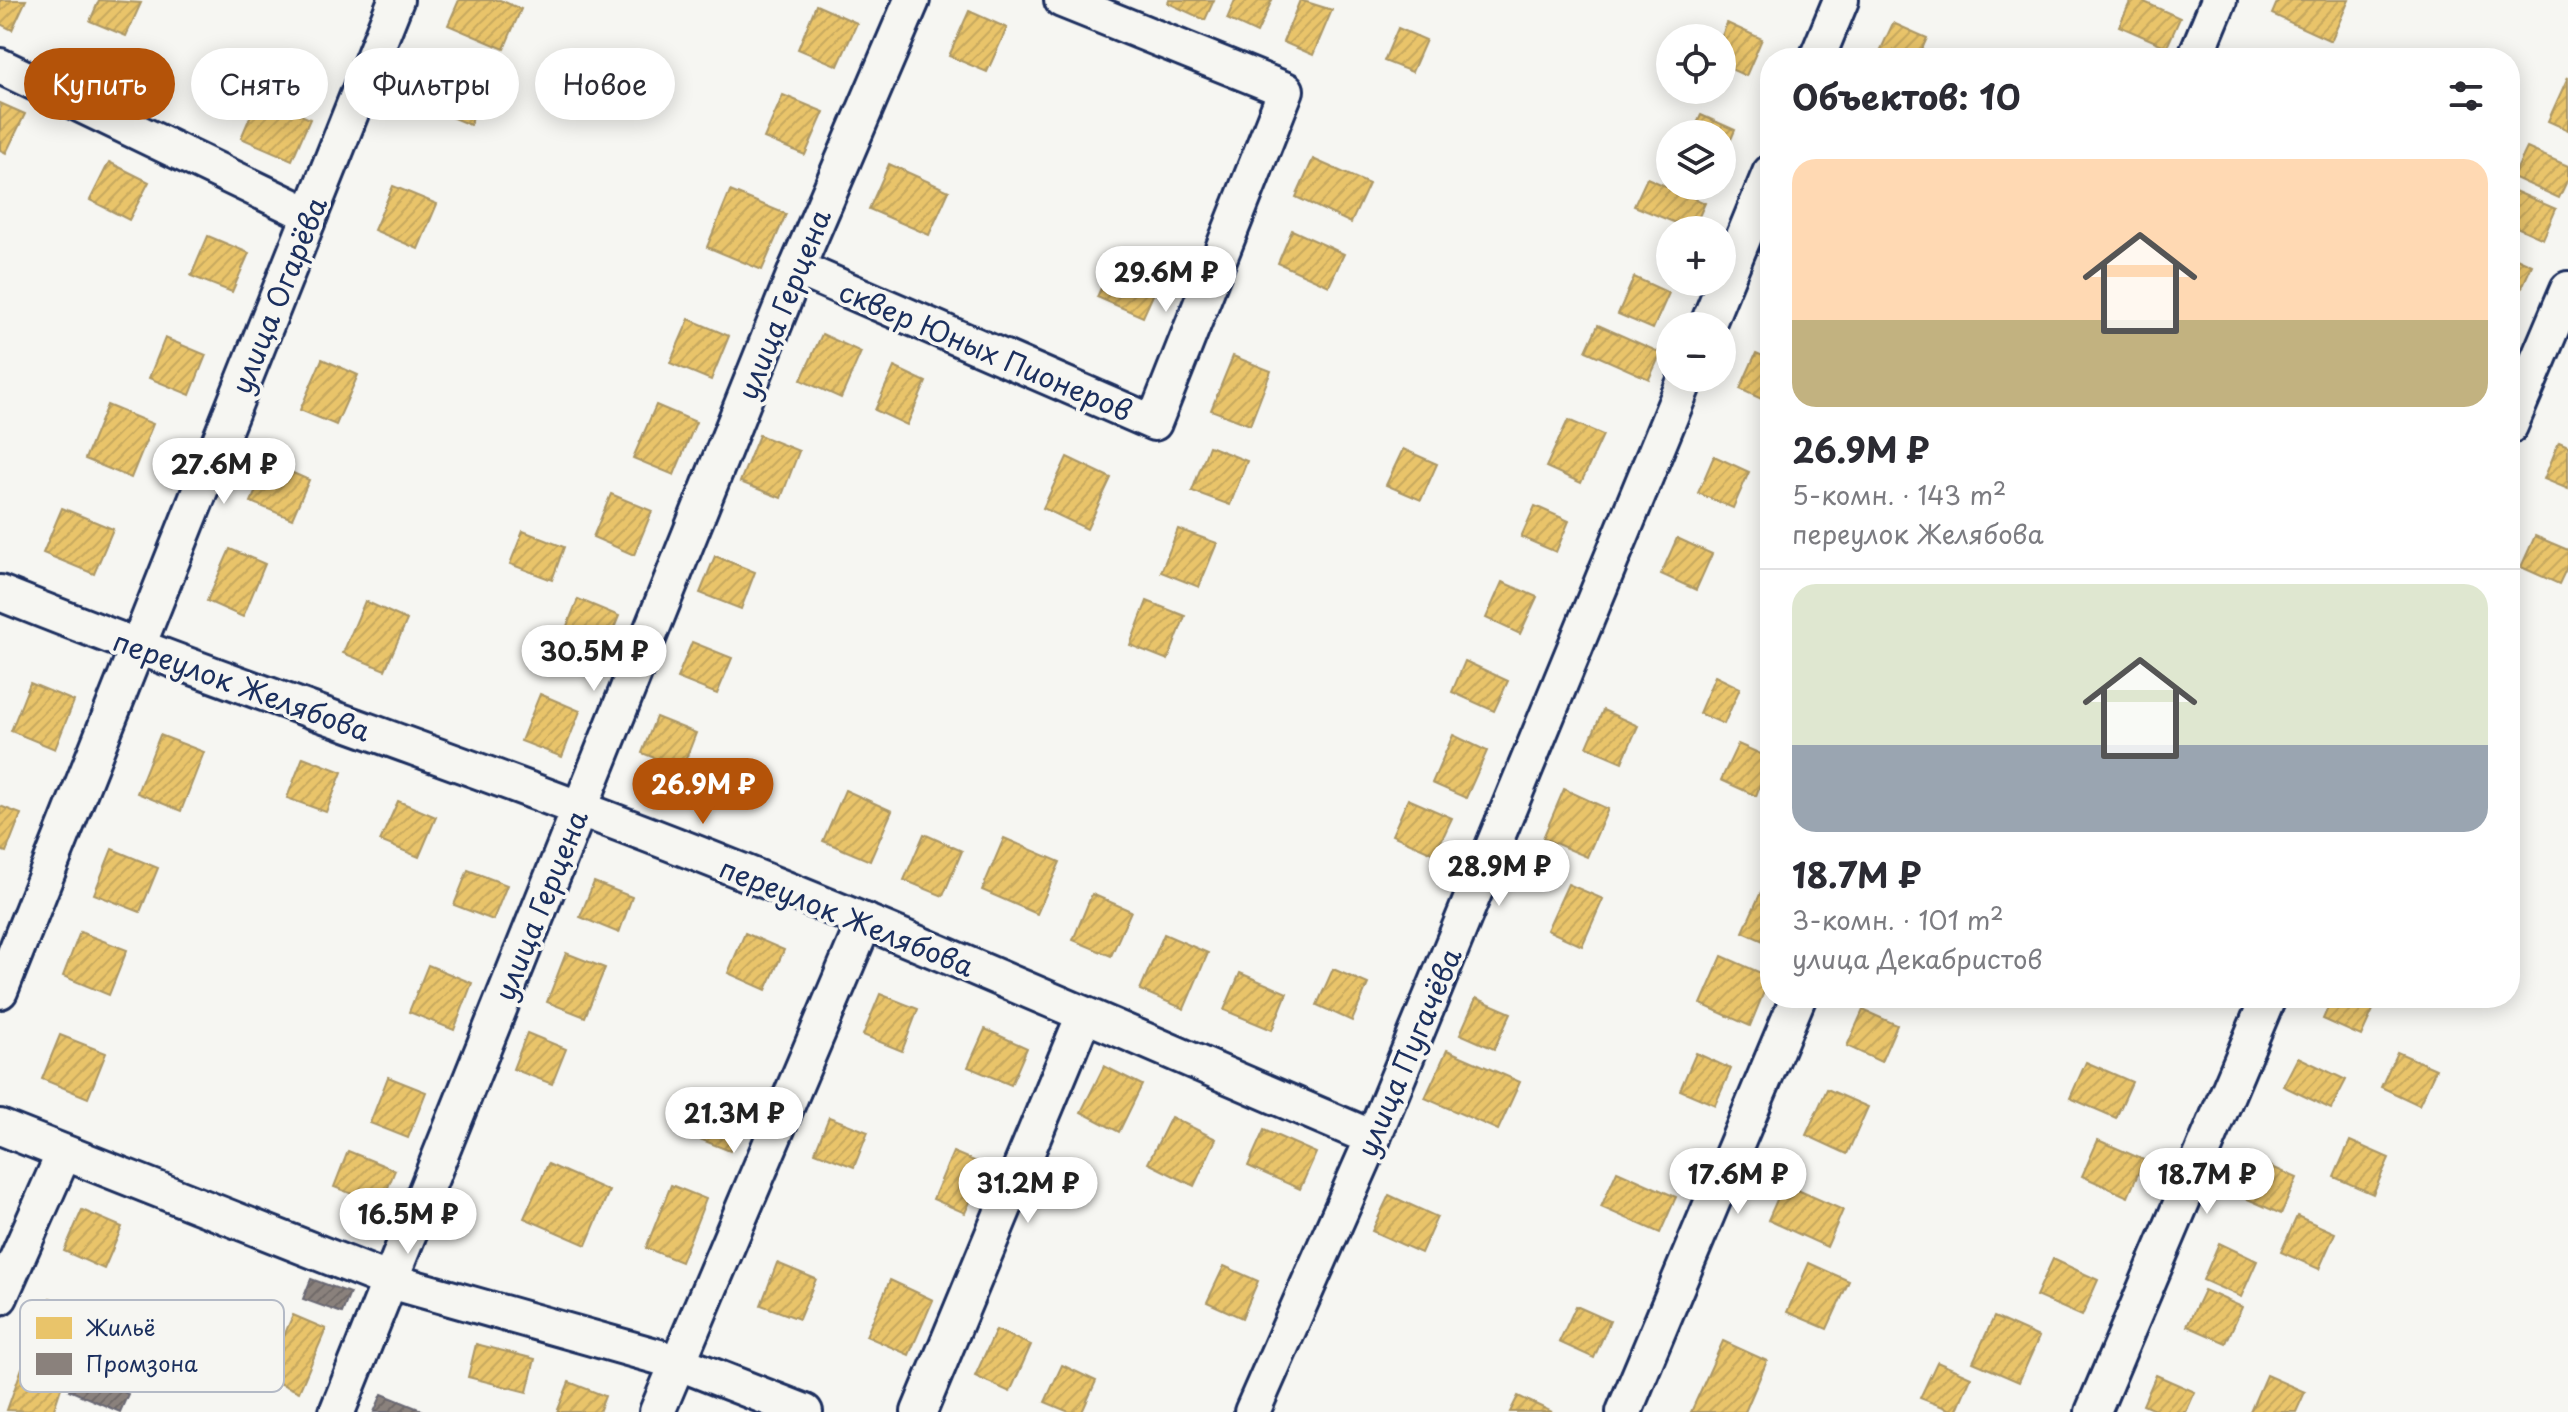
<!DOCTYPE html>
<html lang="ru">
<meta charset="utf-8">
<style>
:root{--surface:#fff;--page:#f7f7f7;--text:#2b2b33;--muted:#7c7c81;--line:#e1e1e2;--accent:#b45309}
body{margin:0;font-family:"Playpen Sans",sans-serif;background:var(--page);color:var(--text);height:100vh;display:flex;flex-direction:column;font-size:30px;white-space:nowrap}
*{box-sizing:border-box;margin:0}
p{font-size:26px;color:var(--muted)}
.icon{flex:none;width:44px;height:44px;fill:none;stroke:currentColor;stroke-width:2;stroke-linecap:round;stroke-linejoin:round}
.map{position:relative;flex:1;overflow:hidden}
.drawer{position:absolute;left:1760px;top:48px;width:760px;height:960px;display:flex;flex-direction:column;background:var(--surface);border-radius:32px;box-shadow:0 4px 20px #0003}
.drawer>*{flex:none}
.top-card{position:absolute;left:24px;top:48px;width:760px;height:72px;display:flex;gap:16px}
.fabs{position:absolute;left:1656px;top:24px;display:grid;gap:16px}
.fabs a{display:grid;place-items:center;width:80px;height:80px;border-radius:50%;background:var(--surface);box-shadow:0 4px 20px #0003;font-size:40px}
.price{position:absolute;translate:-50% -68px;padding:0 18px;border-radius:28px;background:#fff;color:#222;font-size:26px;line-height:52px;filter:drop-shadow(0 2px 4px #0008)}
.price::after{content:'';position:absolute;left:50%;top:48px;width:24px;height:18px;margin-left:-12px;background:inherit;clip-path:polygon(0 0,100% 0,50% 100%)}
.price.selected{background:var(--accent);color:#fff}
ul{padding:0;list-style:none}
li{display:grid;align-content:center;gap:16px;height:424px;padding:0 32px}
li+li{border-top:2px solid var(--line)}
li span{display:grid;place-items:center;height:248px;border-radius:24px;color:#555}
li>.icon{margin-inline-start:auto}
span .icon{width:144px;height:144px;fill:#fffc;stroke-width:1}
li b{font-size:34px}
h2{display:flex;justify-content:space-between;align-items:center;height:96px;padding:0 32px;font-size:34px}
.pill{padding:0 28px;border-radius:36px;background:var(--surface);box-shadow:0 4px 20px #0003;font-size:28px;line-height:72px}
.pill.selected{background:var(--accent);color:#fff}
.map>svg:first-child{display:block}
</style>
<div class="map">
<svg width="2568" height="1412" viewBox="0 0 2568 1412">
<defs>
<pattern id="homes-hatch" width="6" height="6" patternUnits="userSpaceOnUse" patternTransform="scale(2)"><rect width="6" height="6" fill="#e9c46a"/><path d="M-1 1l2-2M0 6l6-6M5 7l2-2" fill="none" stroke="#c7a95e"/></pattern>
<pattern id="industry-hatch" width="6" height="6" patternUnits="userSpaceOnUse" patternTransform="scale(2)"><rect width="6" height="6" fill="#8a817c"/><path d="M-1 1l2-2M0 6l6-6M5 7l2-2" fill="none" stroke="#706a69"/></pattern>
</defs>
<rect width="100%" height="100%" fill="#f6f6f2"/>
<filter id="ink" filterUnits="userSpaceOnUse"><feTurbulence type="fractalNoise" baseFrequency=".0125" numOctaves="2"/><feDisplacementMap in="SourceGraphic" scale="16" xChannelSelector="R" yChannelSelector="G"/><feConvolveMatrix kernelMatrix="1 2 1 2 8 2 1 2 1" color-interpolation-filters="sRGB"/></filter>
<g filter="url(#ink)">
<g fill="url(#homes-hatch)" stroke="#ab9766" stroke-width="2">
<path d="M0,0h26l-14,30 -12,-6z"/>
<path d="M99,0l42,3 -15,33 -36,-15z"/>
<path d="M459,0h41l21,9 -17,40 -56,-24z"/>
<path d="M1169,0h45l-9,20 -37,-17z"/>
<path d="M1235,0h37l-15,33 -30,-14z"/>
<path d="M1300,0l32,10 -19,45 -30,-13z"/>
<path d="M2131,0h9l40,18 -13,29 -48,-21z"/>
<path d="M2278,0h71l-18,41 -59,-27z"/>
<path d="M816,5l41,18 -19,43 -40,-17z"/>
<path d="M969,11l38,17 -20,44 -38,-16z"/>
<path d="M1727,23l35,16 -16,37 -24,-11 -1,-27z"/>
<path d="M1893,23l34,15 -9,20h-41z"/>
<path d="M1398,28l28,12 -14,32 -28,-11z"/>
<path d="M449,76l36,15 -15,34 -36,-15z"/>
<path d="M2568,77v53l-20,-9z"/>
<path d="M783,95l41,17 -19,43 -41,-17z"/>
<path d="M259,96l51,23 -18,41 -51,-22z"/>
<path d="M0,103l25,11 -19,39 -6,-3z"/>
<path d="M1701,115l34,15 -13,30v-26h-30z"/>
<path d="M2527,148l41,18v13l-9,19 -46,-21z"/>
<path d="M1313,159l56,25 -18,39 -55,-26z"/>
<path d="M109,162l40,20 -20,38 -39,-20z"/>
<path d="M889,164l60,27 -20,44 -60,-26z"/>
<path d="M1647,178l58,25 -12,27 -59,-24z"/>
<path d="M393,186l44,18 -19,45 -44,-19z"/>
<path d="M2510,189l46,20 -13,30 -33,-15z"/>
<path d="M730,191l56,23 -24,56 -55,-23z"/>
<path d="M1292,230l52,24 -15,32 -51,-23z"/>
<path d="M208,236l41,17 -17,39 -41,-16z"/>
<path d="M1117,252l46,21 -20,44 -46,-20z"/>
<path d="M2510,255l22,10 -13,29 -9,-4z"/>
<path d="M1634,277l35,16 -16,36 -35,-15z"/>
<path d="M689,319l40,17 -18,44 -41,-17z"/>
<path d="M1598,325l63,28 -12,26 -63,-28z"/>
<path d="M822,334l39,18 -20,46 -40,-18z"/>
<path d="M165,338l41,17 -16,40 -41,-17z"/>
<path d="M1756,353l14,6v44l-30,-14z"/>
<path d="M1233,356l38,15 -21,54 -39,-15z"/>
<path d="M322,359l36,16 -22,50 -36,-15z"/>
<path d="M894,367l32,15 -19,43 -32,-15z"/>
<path d="M107,405l46,19 -22,54 -46,-19z"/>
<path d="M656,405l40,17 -22,53 -41,-17z"/>
<path d="M1568,420l35,15 -22,48 -35,-16z"/>
<path d="M759,435l40,16 -18,47 -41,-16z"/>
<path d="M2559,442l9,4v43l-24,-10z"/>
<path d="M1209,446l38,15 -17,44 -38,-14z"/>
<path d="M1403,449l34,15 -16,36 -35,-15z"/>
<path d="M1714,456l35,16 -16,36 -35,-15z"/>
<path d="M1067,457l44,21 -24,51 -44,-21z"/>
<path d="M268,462l41,18 -17,39 -41,-17z"/>
<path d="M611,494l41,17 -18,44 -41,-18z"/>
<path d="M1535,506l34,15 -13,31 -35,-15z"/>
<path d="M62,508l51,21 -19,45 -51,-21z"/>
<path d="M1178,529l39,14 -18,44 -38,-15z"/>
<path d="M523,531l41,16 -12,33 -42,-16z"/>
<path d="M2535,536l33,14v15l-9,19 -38,-17z"/>
<path d="M1677,538l35,16 -16,36 -35,-16z"/>
<path d="M230,549l35,15 -22,53 -36,-16z"/>
<path d="M715,556l40,16 -14,37 -41,-16z"/>
<path d="M1502,582l35,15 -17,37 -34,-16z"/>
<path d="M578,599l41,17 -18,44 -41,-17z"/>
<path d="M365,601l42,19 -22,50 -42,-17z"/>
<path d="M1147,601l38,15 -17,44 -38,-15z"/>
<path d="M692,642l40,16 -15,36 -40,-16z"/>
<path d="M1465,661l43,20 -14,30 -42,-19z"/>
<path d="M1715,676l25,12 -16,36 -25,-11z"/>
<path d="M30,683l44,18 -19,48 -44,-18z"/>
<path d="M540,694l40,17 -18,46 -41,-16z"/>
<path d="M1603,710l35,16 -16,36 -35,-15z"/>
<path d="M656,717l40,16 -14,36 -40,-16z"/>
<path d="M160,735l44,17 -23,59 -44,-18z"/>
<path d="M1453,735l34,16 -21,47 -34,-15z"/>
<path d="M1738,744l32,14 -14,38 -35,-16z"/>
<path d="M303,757l39,15 -16,40 -39,-14z"/>
<path d="M1564,789l44,20 -21,48 -44,-19z"/>
<path d="M845,790l47,21 -22,50 -47,-20z"/>
<path d="M1408,799l44,19 -17,36 -43,-19z"/>
<path d="M398,801l38,16 -17,40 -39,-16z"/>
<path d="M0,806l21,8 -15,38 -6,-2z"/>
<path d="M924,834l38,17 -19,45 -39,-16z"/>
<path d="M1004,838l56,24 -23,52 -55,-24z"/>
<path d="M112,849l46,19 -18,44 -46,-18z"/>
<path d="M468,870l39,15 -14,35 -39,-15z"/>
<path d="M1766,881l4,1v62l-27,-12z"/>
<path d="M594,882l38,15 -13,36 -39,-16z"/>
<path d="M1568,884l35,15 -21,47 -35,-16z"/>
<path d="M1092,894l39,17 -20,45 -38,-16z"/>
<path d="M80,932l47,18 -18,45 -46,-19z"/>
<path d="M745,933l39,17 -18,40 -38,-17z"/>
<path d="M1164,934l44,19 -24,56 -44,-19z"/>
<path d="M566,953l39,15 -20,49 -38,-15z"/>
<path d="M1722,956l48,21 -20,49 -49,-22z"/>
<path d="M428,965l44,18 -18,47 -45,-18z"/>
<path d="M1333,969l35,15 -16,37 -35,-16z"/>
<path d="M1240,973l47,20 -15,37 -48,-20z"/>
<path d="M880,994l38,15 -16,42 -39,-16z"/>
<path d="M1476,998l35,15 -17,36 -34,-15z"/>
<path d="M2332,998l46,1 -17,37 -38,-17z"/>
<path d="M1863,1010l34,15 -16,37 -34,-16z"/>
<path d="M985,1029l42,19 -16,37 -43,-18z"/>
<path d="M527,1033l39,16 -14,35 -39,-15z"/>
<path d="M60,1035l46,18 -18,45 -46,-19z"/>
<path d="M1447,1050l73,32 -22,48 -73,-32z"/>
<path d="M2397,1052l39,17 -17,36 -38,-18z"/>
<path d="M1696,1053l35,16 -16,36 -35,-15z"/>
<path d="M2298,1057l48,23 -15,29 -48,-23z"/>
<path d="M2086,1062l46,20 -16,36 -46,-20z"/>
<path d="M1104,1066l38,19 -23,47 -38,-20z"/>
<path d="M388,1077l38,15 -18,46 -38,-15z"/>
<path d="M1827,1089l41,18 -21,47 -41,-19z"/>
<path d="M705,1101l39,16 -14,34 -38,-15z"/>
<path d="M829,1117l39,15 -14,35 -39,-15z"/>
<path d="M1171,1117l45,22 -22,47 -46,-23z"/>
<path d="M1264,1130l52,23 -16,36 -52,-23z"/>
<path d="M2098,1140l46,20 -16,37 -46,-21z"/>
<path d="M2350,1141l39,17 -16,36 -39,-17z"/>
<path d="M348,1151l47,19 -14,35 -47,-18z"/>
<path d="M953,1152l33,14 -21,47 -32,-14z"/>
<path d="M2250,1157l47,21 -16,36 -47,-21z"/>
<path d="M548,1164l61,27 -23,54 -62,-27z"/>
<path d="M1617,1171l59,26 -16,36 -59,-26z"/>
<path d="M1784,1184l59,26 -16,37 -59,-27z"/>
<path d="M671,1185l35,14 -25,63 -35,-14z"/>
<path d="M1389,1195l48,22 -16,36 -49,-22z"/>
<path d="M82,1210l40,17 -18,42 -40,-18z"/>
<path d="M2297,1216l38,17 -16,36 -38,-17z"/>
<path d="M2219,1243l38,18 -16,36 -38,-17z"/>
<path d="M2053,1259l45,21 -16,36 -46,-20z"/>
<path d="M777,1263l39,16 -17,40 -38,-14z"/>
<path d="M1809,1263l40,18 -22,48 -40,-17z"/>
<path d="M1224,1266l34,15 -16,37 -35,-16z"/>
<path d="M890,1280l43,20 -24,55 -43,-19z"/>
<path d="M2204,1290l38,17 -16,36 -39,-17z"/>
<path d="M50,1298l41,17 -19,42 -40,-17z"/>
<path d="M1576,1306l34,15 -16,37 -35,-16z"/>
<path d="M293,1315l33,14 -27,63 -33,-15z"/>
<path d="M1994,1317l45,20 -20,45 -46,-20z"/>
<path d="M996,1330l35,15 -21,47 -35,-16z"/>
<path d="M1723,1341l44,20 -22,51h-54z"/>
<path d="M476,1344l59,15 -8,33 -59,-15z"/>
<path d="M1937,1362l34,15 -15,35 -36,-14z"/>
<path d="M1062,1365l34,16 -14,31h-13l-24,-10z"/>
<path d="M22,1368l41,14 -10,30 -46,-2z"/>
<path d="M2156,1375l39,17 -9,20h-27l-16,-7z"/>
<path d="M2266,1375l39,17 -9,20h-46z"/>
<path d="M569,1382l36,14 -6,16h-42z"/>
<path d="M1518,1396l34,16h-42z"/>
</g>
<g fill="url(#industry-hatch)" stroke="#696873" stroke-width="2">
<path d="M311,1279l39,14 -8,20 -39,-14z"/>
<path d="M79,1371l49,23 -8,18 -51,-22z"/>
<path d="M382,1394l44,18h-52z"/>
</g>
<g fill="none" stroke-linecap="round" stroke-linejoin="round">
<defs>
<g id="minor">
<path d="M1817,58l24,-58"/>
<path d="M2195,58l24,-58"/>
<path d="M0,66l310,149"/>
<path d="M797,268l357,155 132,-333 -224,-90"/>
<path d="M1707,326l63,-153"/>
<path d="M2510,426l58,-137"/>
<path d="M0,593c191,77 385,142 578,215 269,100 531,218 795,330"/>
<path d="M0,991l396,-991"/>
<path d="M0,1127l390,154 287,81 128,50"/>
<path d="M0,1297l64,-144"/>
<path d="M337,1412l460,-1144 115,-268"/>
<path d="M657,1412l208,-491"/>
<path d="M919,1412l165,-397"/>
<path d="M1252,1412l121,-274 313,-760"/>
<path d="M1624,1412l174,-414"/>
<path d="M2093,1412l175,-414"/>
</g>
</defs>
<use href="#minor" stroke="#1b2f5e" stroke-width="40"/>
<use href="#minor" stroke="#f6f6f2" stroke-width="34"/>
</g>
</g>
<g text-anchor="middle" dominant-baseline="central" stroke-width="8" stroke-linejoin="round" paint-order="stroke">
<g font-size="28" fill="#1b2f5e" stroke="#f6f6f2">
<text transform="translate(278 295) rotate(-68)">улица Огарёва</text>
<text transform="translate(783 304) rotate(-68)">улица Герцена</text>
<text transform="translate(986 350) rotate(23)">сквер Юных Пионеров</text>
<text transform="translate(242 685) rotate(20)">переулок Желябова</text>
<text transform="translate(540 905) rotate(-68)">улица Герцена</text>
<text transform="translate(847 916) rotate(22)">переулок Желябова</text>
<text transform="translate(1408 1052) rotate(-67)">улица Пугачёва</text>
</g>
</g>
<rect x="20" y="1300" width="264" height="92" rx="12" fill="#f6f6f2" stroke="#b4bac6" stroke-width="2"/>
<rect x="36" y="1317" width="36" height="22" fill="#e9c46a"/>
<rect x="36" y="1353" width="36" height="22" fill="#8a817c"/>
<g font-size="22" fill="#1b2f5e">
<text x="86" y="1336">Жильё</text>
<text x="86" y="1372">Промзона</text>
</g>
</svg>
<div class="fabs">
<a><svg class="icon" aria-label="locate" viewBox="0 0 24 24"><circle cx="12" cy="12" r="6"/><path d="M12 2v4M12 18v4M2 12h4M18 12h4"/></svg></a>
<a><svg class="icon" aria-label="layers" viewBox="0 0 24 24"><path d="M12 4l9 5-9 5-9-5zM3 14l9 5 9-5"/></svg></a>
<a>+</a>
<a>−</a>
</div>
<b class="price" style="left:1166px;top:314px">29.6M ₽</b>
<b class="price" style="left:224px;top:506px">27.6M ₽</b>
<b class="price" style="left:594px;top:693px">30.5M ₽</b>
<b class="price selected" style="left:703px;top:826px">26.9M ₽</b>
<b class="price" style="left:1499px;top:908px">28.9M ₽</b>
<b class="price" style="left:734px;top:1155px">21.3M ₽</b>
<b class="price" style="left:1738px;top:1216px">17.6M ₽</b>
<b class="price" style="left:2207px;top:1216px">18.7M ₽</b>
<b class="price" style="left:1028px;top:1225px">31.2M ₽</b>
<b class="price" style="left:408px;top:1256px">16.5M ₽</b>
<div class="top-card">
<a class="pill selected">Купить</a>
<a class="pill">Снять</a>
<a class="pill">Фильтры</a>
<a class="pill">Новое</a>
</div>
<section class="drawer">
<h2>Объектов: 10<svg class="icon" aria-label="filters" viewBox="0 0 24 24"><path d="M4 7h16M4 17h16"/><circle cx="9" cy="7" r="2"/><circle cx="15" cy="17" r="2"/></svg></h2>
<ul>
<li><span style="background:linear-gradient(#ffd9b3 65%,#c2b280 0)"><svg class="icon" aria-label="home" viewBox="0 0 24 24"><path d="M3 11l9-7 9 7M6 9v11h12V9"/></svg></span><div><b>26.9M ₽</b><p>5-комн. · 143 m²</p><p>переулок Желябова</p></div></li>
<li><span style="background:linear-gradient(#dfe7d0 65%,#9aa5b1 0)"><svg class="icon" aria-label="home" viewBox="0 0 24 24"><path d="M3 11l9-7 9 7M6 9v11h12V9"/></svg></span><div><b>18.7M ₽</b><p>3-комн. · 101 m²</p><p>улица Декабристов</p></div></li>
</ul>
</section>
</div>
